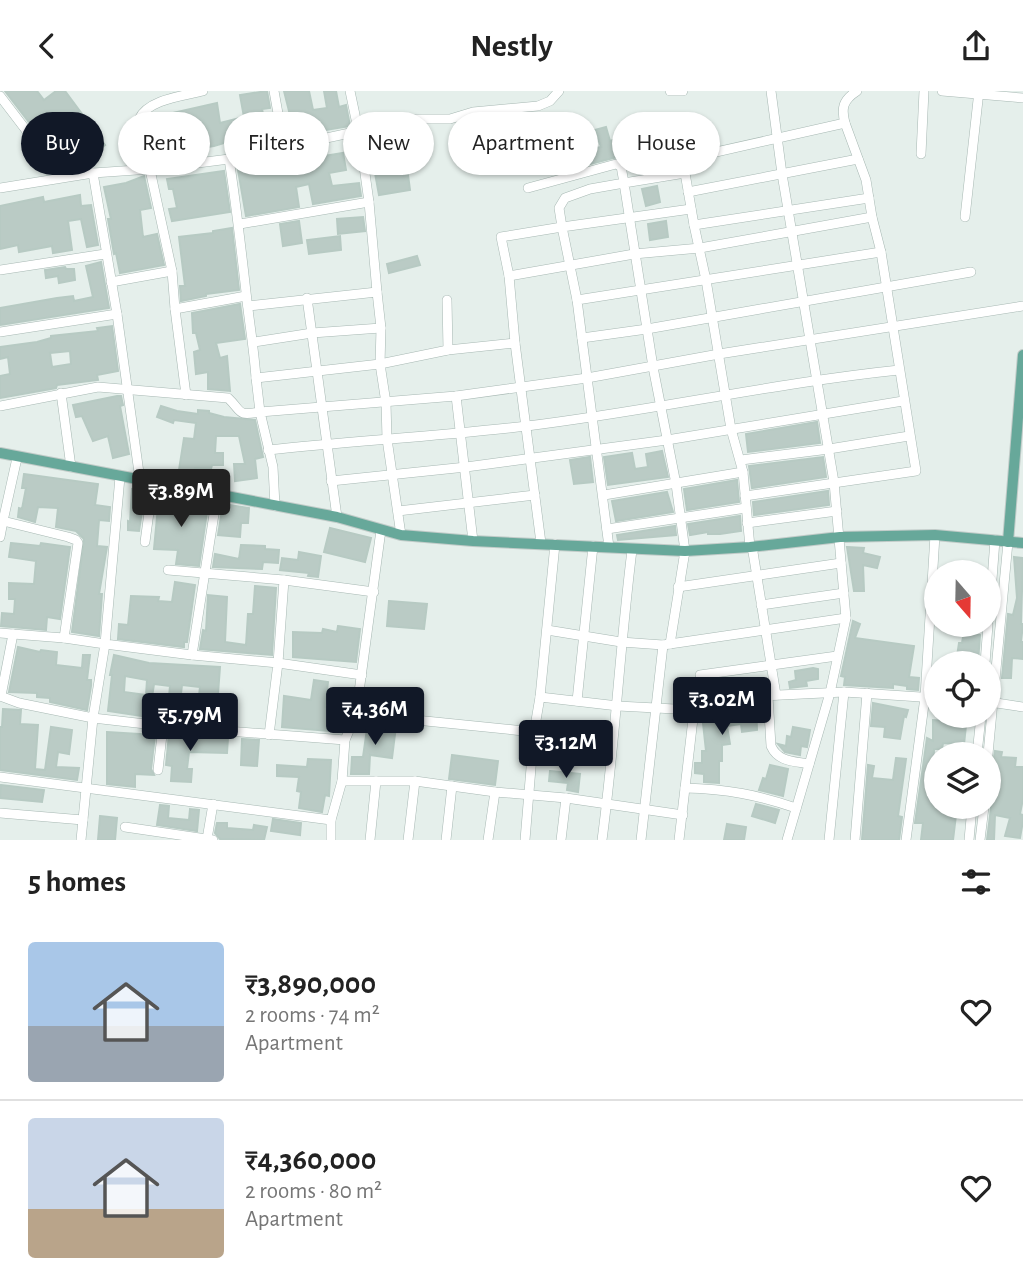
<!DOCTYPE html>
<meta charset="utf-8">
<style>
:root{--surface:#fff;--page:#f6f6f6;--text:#222;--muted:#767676;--line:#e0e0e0;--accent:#111827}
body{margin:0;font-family:"Alegreya Sans",sans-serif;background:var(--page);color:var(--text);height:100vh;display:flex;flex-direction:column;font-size:26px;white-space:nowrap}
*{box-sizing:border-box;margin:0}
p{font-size:23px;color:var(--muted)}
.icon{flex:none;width:38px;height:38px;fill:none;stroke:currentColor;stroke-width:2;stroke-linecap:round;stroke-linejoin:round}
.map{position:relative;height:749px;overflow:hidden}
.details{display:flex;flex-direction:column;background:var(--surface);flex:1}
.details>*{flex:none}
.banner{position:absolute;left:21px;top:21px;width:982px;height:63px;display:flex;gap:14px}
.needle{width:46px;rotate:160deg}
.buttons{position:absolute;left:924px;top:469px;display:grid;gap:14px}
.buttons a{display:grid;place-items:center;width:77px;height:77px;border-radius:50%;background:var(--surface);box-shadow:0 2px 5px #0004;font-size:35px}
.price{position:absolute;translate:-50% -60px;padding:0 16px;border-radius:7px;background:var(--accent);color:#fff;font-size:23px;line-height:46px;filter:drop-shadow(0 2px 4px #0008)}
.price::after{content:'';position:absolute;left:50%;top:42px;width:21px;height:16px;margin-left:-10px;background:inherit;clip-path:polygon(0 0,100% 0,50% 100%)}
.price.on{background:#222;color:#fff}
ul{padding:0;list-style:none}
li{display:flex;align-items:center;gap:21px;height:175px;padding:0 28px}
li+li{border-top:2px solid var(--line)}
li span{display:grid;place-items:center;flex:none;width:196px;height:140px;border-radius:7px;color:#555}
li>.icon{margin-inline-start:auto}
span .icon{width:84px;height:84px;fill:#fffc;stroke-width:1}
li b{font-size:30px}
h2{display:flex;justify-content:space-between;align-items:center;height:84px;padding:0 28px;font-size:30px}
.chip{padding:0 24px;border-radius:32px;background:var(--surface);box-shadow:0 2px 5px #0004;font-size:24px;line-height:63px}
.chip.on{background:var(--accent);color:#fff}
header{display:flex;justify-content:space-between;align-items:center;height:91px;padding:0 28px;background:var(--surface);font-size:32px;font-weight:700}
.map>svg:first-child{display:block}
</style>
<header><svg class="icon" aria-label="back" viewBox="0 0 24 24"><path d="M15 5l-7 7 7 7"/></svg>Nestly<svg class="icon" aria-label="share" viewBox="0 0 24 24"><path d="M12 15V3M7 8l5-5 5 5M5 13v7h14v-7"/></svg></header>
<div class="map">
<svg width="1023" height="749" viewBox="0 0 1023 749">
<rect width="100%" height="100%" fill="#e5efeb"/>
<g fill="#bacbc5" stroke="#b7cac3" stroke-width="2" fill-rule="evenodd">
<path d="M5,0h32l7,9 12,-9h9l40,54 -32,24 -12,2v-7z"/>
<path d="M267,0l3,17 -8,1 3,15 -4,1 2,10 -16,3v-2l-33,10 -57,9 -3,-20h4l-3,-18 62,-14 3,20 24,-6 -4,-22z"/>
<path d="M284,0h25l4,19 14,-2 -3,-17h12l3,16 7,-2 4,21 -55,9z"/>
<path d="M606,36l4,14 34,-11 4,12 -31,15 -50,13 -2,-12 23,-4 -1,-4 14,-3 -6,-17z"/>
<path d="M343,62l3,17 -17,3 3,13 27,-3 2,13 -48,8 -4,-20 -13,3 3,20 -53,9 -8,-46z"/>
<path d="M401,67l2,18 5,-1 2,15 -31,5 -6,-33z"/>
<path d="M224,80l6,41 -58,9 -3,-12 8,-1 -4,-19h-4l-2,-10z"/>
<path d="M144,85l7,32 -11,2 3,27 14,-3 7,31 -44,8 -4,-20 -2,1 -6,-35h3l-7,-32 22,-4z"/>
<path d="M657,95l3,16 -14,4 -4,-17z"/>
<path d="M80,104l1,11 10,-1 7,40 -11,2 -6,-28 -13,2 4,29 -19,3 -1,-7 -33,6 -1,-7 -18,4v-43l43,-9 1,5z"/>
<path d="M363,126l2,14 -27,3 -1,-15z"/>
<path d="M299,130l3,22 -19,3 -3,-22z"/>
<path d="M666,130l2,16 -18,3 -2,-16z"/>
<path d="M232,137l7,62 -33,4v2l-25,5 -1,-15h5l-6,-49 34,-4v-2z"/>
<path d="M340,145l1,14 -32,4 -2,-14z"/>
<path d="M417,165l3,9 -31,8 -2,-9z"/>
<path d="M101,171l8,46 -109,17v-17l57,-10 16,-2 1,5 19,-4 -7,-31z"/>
<path d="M65,176l1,2h8l1,11 -16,3 -1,-7 -12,2 -1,-8z"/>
<path d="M240,213l5,35 -29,4 4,15 7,-2 3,35 -22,-2v-17l-12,2 -2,-22 6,-2 -4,-17h-3l-1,-20z"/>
<path d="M112,235l6,45 -21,4 1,5 -41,5 -1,3 -56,10v-22l10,-2 -2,-17 -8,2v-12l37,-5 14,-4v-2l47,-5 -1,-3zM70,260l1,13 -19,3 -2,-14z"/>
<path d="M117,305h4l2,9 -3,1 9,48 -16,4 -5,-22 -15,5 -11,-25 -6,1 -3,-12z"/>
<path d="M161,315l16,5 21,3v-4l11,1v2l15,4 31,3 8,37 -8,2 2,19 -22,3 -1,-17h11l-6,-28h-23l-1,17h8v12h-11l-1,4 -16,-1v4l-16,-2 5,-32 10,1 2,-16 -22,-3 -1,3 -16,-6z"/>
<path d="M817,331l3,21 -72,9 -2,-18z"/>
<path d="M662,360l6,26 -60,8 -4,-28 28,-4 3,16 13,-2 -2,-13z"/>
<path d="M590,366l3,25 -19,2 -4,-24z"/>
<path d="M823,366l3,20 -74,11 -3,-22z"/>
<path d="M24,383l74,10 -3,21 15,2 -1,14 -10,-1 -2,26 10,1 -8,47h3l-3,42 -27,-4 12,-93 -8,-8 -20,-4 2,-19 -20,-1 -3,15 -17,-5 1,-9 3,1 4,-21h-4z"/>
<path d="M737,389l2,22 -52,8 -3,-21z"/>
<path d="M132,398l13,2 -6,40 -11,-1v-9l2,1z"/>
<path d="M828,400l1,14 -75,10 -1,-13z"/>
<path d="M667,401l6,20 -57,9 -4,-20z"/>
<path d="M159,405l15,2v3l34,4 -9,61 -23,-2 2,-14 -24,-1z"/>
<path d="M223,413l26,4 -1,15h-7l-1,14 -22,-2z"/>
<path d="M740,425l1,15 -21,3h-12v-2l-18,3 -2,-11z"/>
<path d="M675,435l1,9 -58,5 -1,-5z"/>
<path d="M330,437l41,10 -6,24 -41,-10z"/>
<path d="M11,452l29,3 1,-3 29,4 -10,72 -13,-2 -1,13 -45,-4 1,-13 12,1 1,-15h-6v-16l25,1 2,-23 -27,-4z"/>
<path d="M241,454l24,1v3l14,1 -1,13 -15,-1 -1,7 -49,-2 2,-13 24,5z"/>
<path d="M847,456l17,1 -1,5 17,4 -3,11 -14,-3 1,26h-10z"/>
<path d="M299,461l22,4 -3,21 -10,-1 1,-3 -29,-3 2,-12 16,2z"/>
<path d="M1014,466l9,1 -2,66h2l-2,18h2v17l-11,-1 -1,20h-9l6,-64 5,1 4,-17z"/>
<path d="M175,491l20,3 -8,57h-3v5l-66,-8 1,-15 9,1 3,-29 28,1 -1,4 14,1z"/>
<path d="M255,495l21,2 -4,67 -72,-6 3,-19 3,1 2,-36 19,2 -2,45 21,3 2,-31h5z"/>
<path d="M389,510l38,3 -3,25 -37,-3z"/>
<path d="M853,530l7,3 -5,14 59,8 -5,31 10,1 -1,12 -11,-1v-3l-14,-2v4l-49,-3 1,-8 -4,-1z"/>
<path d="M965,534l9,1 -1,8 7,1 -2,27 -7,-3 -1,4h-14l3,-20h3z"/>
<path d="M338,535l22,3 -4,33 -63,-5v-25l29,1 1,-4 14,3z"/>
<path d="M18,556l22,5 1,-2 16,2 -1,13 26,3 1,-13h7l-3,25h4v6l-4,24 -37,-8v-4l-13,-1v-4l-28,-1z"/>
<path d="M114,564l35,8 71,4 -2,27 16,2 -3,28 -35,-3 4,-34 -18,-2 -4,35 -11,-2 3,-32 -16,-2 -5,33 -41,-6 4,-36h-2zM125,585l22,4 -1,15 -22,-3z"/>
<path d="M813,577l5,1v10l-12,2 1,5 -17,2 -1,-6 7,-2 -1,-9z"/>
<path d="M314,589l14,2 -3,25 7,1 -3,23 -47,-4 2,-31 27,4z"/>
<path d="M873,612l35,7 -2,7 -2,-1 -4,23 -16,-2 1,-10 -14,-1z"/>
<path d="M756,614l1,25 -15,2 -1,-8 -14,2 3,18 -8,1v16h-3v22l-15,-1v-8l-9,-1v-10h7v-12h4l-4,-37 24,-2v-3z"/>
<path d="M3,618l18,1 -1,14 18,1 -3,44 10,1 6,-43 21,3 -3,24 -11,-2 -2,15 23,1 -2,12 -77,-10v-43h2z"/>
<path d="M946,625l13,2v-2h8l-4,38h-7l1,-10 -14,-1 -1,6h-8l-1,30h3v28h21l-4,33h-32l2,-17h-8l12,-85 6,3v-21l12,1z"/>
<path d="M368,631l28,4 -4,32 -22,-3 -1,19h-18l1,-17h11z"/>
<path d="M793,636l17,3 -3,17 -6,-1 -1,9 -15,-3 -7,-8 8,2 1,-10 4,1z"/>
<path d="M107,641l48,3 -4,34 3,6 -19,-1v13l-28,-3z"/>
<path d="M169,644l59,3 -1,15 -38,-1 -2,17h5l-1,13 -20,-1 1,-15 -6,-1z"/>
<path d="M242,648l17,1 -2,26 -16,-1z"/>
<path d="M995,660l7,1 -1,5 15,1 -1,9h8v32l-3,15 3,1v6l-3,17 -15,-2 5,-18 -15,-3 -1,25h-7l4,-32 -2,-6v-26h2z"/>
<path d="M452,664l46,6 -3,24 -46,-6z"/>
<path d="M896,667l10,1 -8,57 4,1 -3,23h-37l6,-75 6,1 -2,12 21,2z"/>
<path d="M308,668l23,1 -2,36 -4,-1 -3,17 -23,-4 2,-16 -4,-1 2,-14 -22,-1v-11l30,2z"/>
<path d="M770,674l18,4 -5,27 -24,-6 4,-12 3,1z"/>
<path d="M550,680l30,3 -2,18 -11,-2 1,-7 -19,-2z"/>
<path d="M1,694l43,5 -2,12 -42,-4z"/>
<path d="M756,713l23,6 -4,13 -23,-7z"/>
<path d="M160,714l9,1 -1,12 21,2 1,-11 9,1 -2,21 -40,-6z"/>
<path d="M100,725l17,2 -2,22h-17z"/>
<path d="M273,728l28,4 -1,12 -29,-4z"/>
<path d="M217,732h10v5l26,2 1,-5 13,2 -3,13 -44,-1 -5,-6z"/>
<path d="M727,733l19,3 -2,13h-20z"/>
</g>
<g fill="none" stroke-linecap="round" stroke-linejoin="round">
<defs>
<g id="minor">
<path d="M274,0l10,56"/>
<path d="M350,0l8,38"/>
<path d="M670,0h13"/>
<path d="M771,0l11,83 52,308 12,136 -16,75 -43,147"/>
<path d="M857,0c-14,9 -16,17 -12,32l-151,34 -8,5 -1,11 9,52 175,-27"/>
<path d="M942,0l81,7"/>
<path d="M0,5l55,72"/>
<path d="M677,27l13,41"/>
<path d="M357,33l60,-5h33l23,-7 65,-6 12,-5 9,-10"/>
<path d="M921,63l3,-63"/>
<path d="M229,68c7,44 12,89 17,133 3,29 8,57 10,86"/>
<path d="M619,73l33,-16"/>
<path d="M93,82l24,141 23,166"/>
<path d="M0,97l93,-15 58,-4 78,-10 130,-28 10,71 8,90"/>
<path d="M528,97l88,-24 5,2 3,17 -34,6 -25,9 -6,10 3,19 -61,10 8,39 6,67 26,200"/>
<path d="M688,101l170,-33"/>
<path d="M965,126l14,-126"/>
<path d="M240,133l129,-22"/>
<path d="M694,134l12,55 25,149 12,43 7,75"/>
<path d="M0,179l105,-16"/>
<path d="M509,185l125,-22 66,-6 172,-31"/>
<path d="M111,191l61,-11"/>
<path d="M307,207l30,219"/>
<path d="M447,209l1,50"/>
<path d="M577,209l-15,-73 129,-18"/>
<path d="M175,218l71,-13"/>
<path d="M0,241l117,-18"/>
<path d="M582,247l65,-9 324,-57"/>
<path d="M254,251l58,-9 69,-5"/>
<path d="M61,302l10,74"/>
<path d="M186,304l-11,-86 -3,-38 -33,-152c9,-20 45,-23 64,-28"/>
<path d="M456,305l17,145"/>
<path d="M0,315l98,-19 130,11c15,14 8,18 32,14l-4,-34 124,-14 1,-36 -4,-36 -129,14"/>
<path d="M268,359c86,-9 173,-14 259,-24 124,-15 247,-43 372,-56"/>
<path d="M17,367l-14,63 65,16 8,3 2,3 -14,95"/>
<path d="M741,369l88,-11 80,-13"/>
<path d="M120,386l-15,167 87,11 25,-160"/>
<path d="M331,390l135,-14 201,-27 236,-39"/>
<path d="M604,404l139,-23"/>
<path d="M745,405l171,-25 -35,-219 -9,-35 -6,-37 -21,-57"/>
<path d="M275,415l-2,-39 -13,-55 196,-16 131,-18 132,-24 304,-48"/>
<path d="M398,420l137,-16"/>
<path d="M0,430h3l-3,16"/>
<path d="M747,432l90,-12"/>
<path d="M607,438l139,-21"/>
<path d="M401,444l-14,-96 -1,-36 -6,-39 68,-14 67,-7"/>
<path d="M145,451l8,-59"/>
<path d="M752,455l24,149"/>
<path d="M609,456l-32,-247 304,-48"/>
<path d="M168,479l116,10 90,12"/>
<path d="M284,489l-6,83 84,12"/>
<path d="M678,496l163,-24"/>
<path d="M761,514l83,-12"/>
<path d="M989,528l6,-79"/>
<path d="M547,539l74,12 42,3 183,-27"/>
<path d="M0,542l64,5 41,6 -12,74 -74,-15 -19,-7"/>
<path d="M670,553l15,-93 -9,-67 -23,-117 -29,-184 61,-10"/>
<path d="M192,564l86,8 -9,72"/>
<path d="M985,572l3,-38"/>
<path d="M700,584l137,-19"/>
<path d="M1,605l12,-62"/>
<path d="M768,605l3,50c7,16 23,15 38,18"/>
<path d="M540,606l15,-153"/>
<path d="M577,610l16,-155"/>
<path d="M990,611l33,5"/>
<path d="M356,623l178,18 6,-35 78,9 76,4 2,-11 148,-7 92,6"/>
<path d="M977,663l4,-38"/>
<path d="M988,663l20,-212"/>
<path d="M158,679l5,-44"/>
<path d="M0,686l331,43"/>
<path d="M342,690h73l80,11 71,6 117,17"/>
<path d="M685,697c42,1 73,7 111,20"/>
<path d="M0,722l83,7"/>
<path d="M125,736l88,13"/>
<path d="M207,748l6,-35"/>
<path d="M81,749l12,-122 70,8 182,14"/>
<path d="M331,749v-20l11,-39 3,-41 11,-26 25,-184"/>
<path d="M370,749l6,-59"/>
<path d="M408,749l7,-59"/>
<path d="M446,749l6,-54"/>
<path d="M488,749l7,-48"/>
<path d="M525,749l9,-108"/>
<path d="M561,749l5,-42"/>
<path d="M602,749c13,-97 18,-194 30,-290"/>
<path d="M641,749l22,-195"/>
<path d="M679,749l15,-130"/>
<path d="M829,749l15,-148"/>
<path d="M855,749l12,-147"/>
<path d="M906,749l19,-143 10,-162"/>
<path d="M969,749l3,-33"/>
<path d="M980,749l4,-33"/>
</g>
<g id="major">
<path d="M0,362l337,64 64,18 72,6 212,10 65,-4 90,-10 95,-2 88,8"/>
<path d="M1008,451l15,-187"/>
</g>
</defs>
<use href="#minor" stroke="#a7b8b3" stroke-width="10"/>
<use href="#major" stroke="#c1cbc8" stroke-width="12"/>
<use href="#minor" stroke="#fff" stroke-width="9"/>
<use href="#major" stroke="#67a89a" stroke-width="10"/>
</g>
</svg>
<div class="buttons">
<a><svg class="needle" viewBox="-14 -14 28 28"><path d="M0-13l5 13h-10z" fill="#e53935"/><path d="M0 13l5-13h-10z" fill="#767676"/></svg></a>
<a><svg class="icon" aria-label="locate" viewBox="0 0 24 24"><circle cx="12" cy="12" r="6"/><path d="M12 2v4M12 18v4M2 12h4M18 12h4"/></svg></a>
<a><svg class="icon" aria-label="layers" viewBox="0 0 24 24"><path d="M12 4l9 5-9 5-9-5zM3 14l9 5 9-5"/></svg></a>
</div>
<b class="price on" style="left:181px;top:438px">₹3.89M</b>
<b class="price" style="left:722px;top:646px">₹3.02M</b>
<b class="price" style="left:375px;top:656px">₹4.36M</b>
<b class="price" style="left:190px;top:662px">₹5.79M</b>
<b class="price" style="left:566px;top:689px">₹3.12M</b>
<div class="banner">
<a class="chip on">Buy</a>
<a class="chip">Rent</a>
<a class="chip">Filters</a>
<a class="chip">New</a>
<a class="chip">Apartment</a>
<a class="chip">House</a>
</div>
</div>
<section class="details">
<h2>5 homes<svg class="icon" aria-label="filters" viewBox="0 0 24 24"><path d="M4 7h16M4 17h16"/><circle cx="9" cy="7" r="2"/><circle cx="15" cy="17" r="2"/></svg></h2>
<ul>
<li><span style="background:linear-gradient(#a9c7e8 60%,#9aa5b1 0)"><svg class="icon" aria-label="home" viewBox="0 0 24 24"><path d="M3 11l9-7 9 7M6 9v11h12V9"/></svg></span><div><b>₹3,890,000</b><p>2 rooms · 74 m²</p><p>Apartment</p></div><svg class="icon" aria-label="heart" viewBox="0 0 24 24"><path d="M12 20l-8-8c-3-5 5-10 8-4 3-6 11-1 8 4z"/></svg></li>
<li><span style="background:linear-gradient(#c9d6e8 65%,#b9a48a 0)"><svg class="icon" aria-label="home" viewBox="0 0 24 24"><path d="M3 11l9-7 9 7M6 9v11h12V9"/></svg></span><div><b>₹4,360,000</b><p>2 rooms · 80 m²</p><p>Apartment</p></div><svg class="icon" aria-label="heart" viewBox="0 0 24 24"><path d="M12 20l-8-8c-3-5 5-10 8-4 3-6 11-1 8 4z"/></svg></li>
</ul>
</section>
